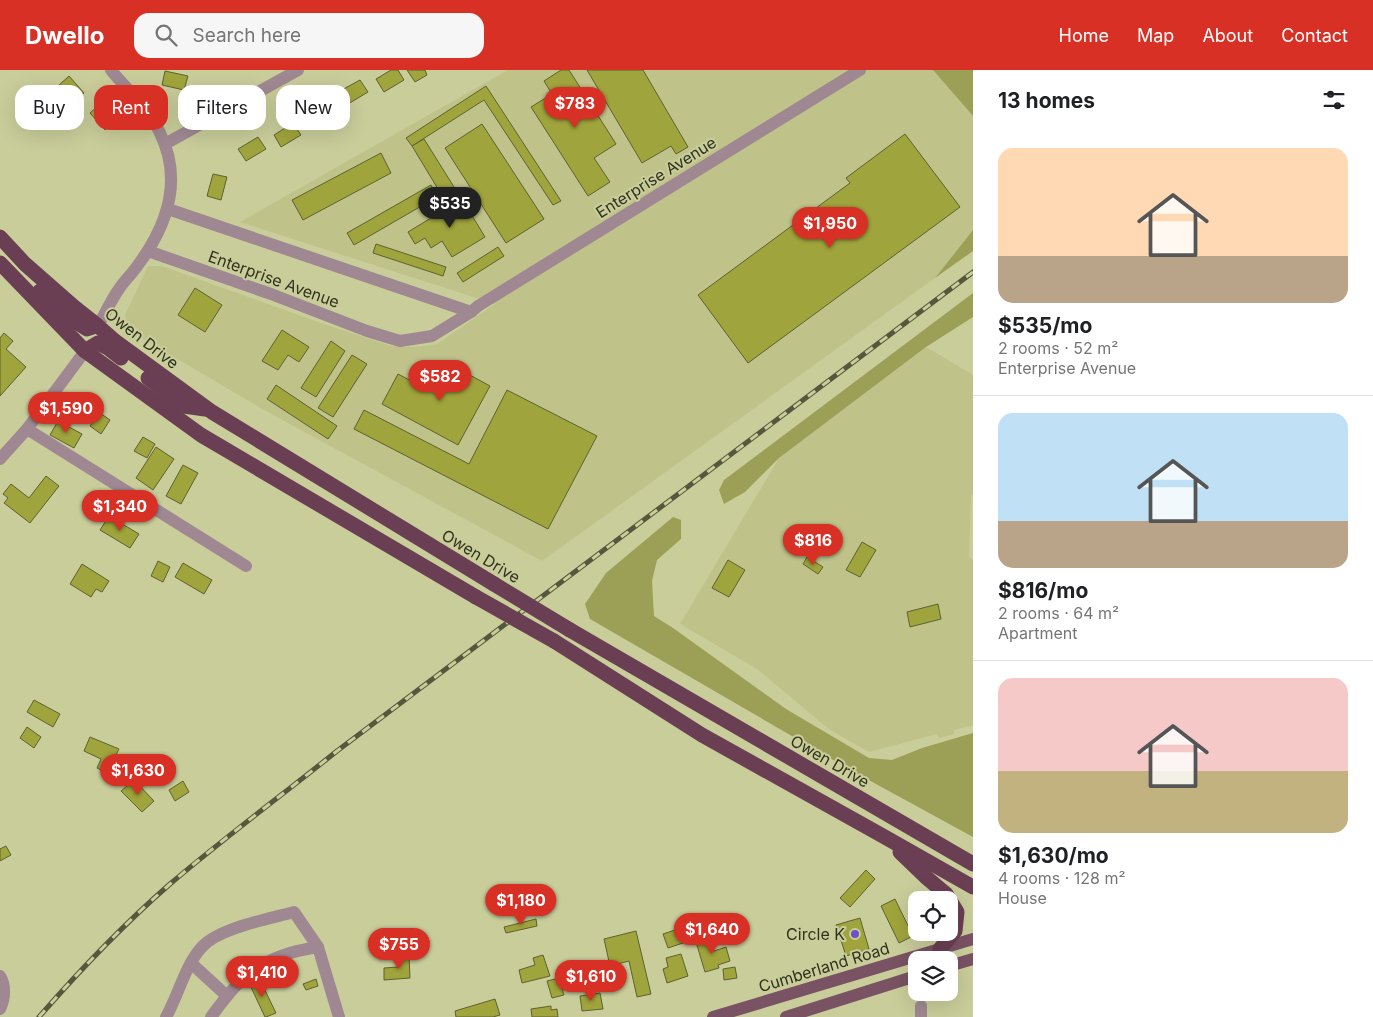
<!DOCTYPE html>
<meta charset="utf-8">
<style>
:root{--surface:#fff;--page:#f6f6f6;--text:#202124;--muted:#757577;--line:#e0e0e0;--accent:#d93025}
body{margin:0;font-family:Inter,sans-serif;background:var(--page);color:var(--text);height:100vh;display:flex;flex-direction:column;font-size:19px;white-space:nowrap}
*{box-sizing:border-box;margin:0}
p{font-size:16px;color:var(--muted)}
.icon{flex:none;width:28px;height:28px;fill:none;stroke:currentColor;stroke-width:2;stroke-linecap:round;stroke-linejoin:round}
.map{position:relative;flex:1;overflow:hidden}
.side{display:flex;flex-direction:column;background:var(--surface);width:400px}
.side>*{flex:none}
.top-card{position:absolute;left:15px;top:15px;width:475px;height:45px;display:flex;gap:10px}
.buttons{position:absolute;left:908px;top:821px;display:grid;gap:10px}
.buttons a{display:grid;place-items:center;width:50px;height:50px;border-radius:10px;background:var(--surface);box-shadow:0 5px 20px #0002;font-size:25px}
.price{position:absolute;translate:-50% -42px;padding:0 11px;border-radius:18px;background:var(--accent);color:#fff;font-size:16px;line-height:32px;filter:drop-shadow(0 1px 2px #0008)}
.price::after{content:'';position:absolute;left:50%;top:30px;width:15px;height:11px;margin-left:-8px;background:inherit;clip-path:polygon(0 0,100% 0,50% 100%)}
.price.selected{background:#222;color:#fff}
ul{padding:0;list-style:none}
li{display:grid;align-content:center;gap:10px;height:265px;padding:0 25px}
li+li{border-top:1px solid var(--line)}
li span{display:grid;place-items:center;height:155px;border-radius:15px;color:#555}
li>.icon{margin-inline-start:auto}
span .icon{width:90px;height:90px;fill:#fffc;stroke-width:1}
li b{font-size:21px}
h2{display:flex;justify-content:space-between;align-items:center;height:60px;padding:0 25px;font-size:21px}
.tag{padding:0 18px;border-radius:15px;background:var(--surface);box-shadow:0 5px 20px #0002;font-size:18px;line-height:45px}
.tag.selected{background:var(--accent);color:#fff}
header{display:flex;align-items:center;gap:30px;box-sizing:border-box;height:70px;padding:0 25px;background:var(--accent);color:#fff}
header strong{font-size:24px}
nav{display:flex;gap:28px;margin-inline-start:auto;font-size:18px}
.search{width:350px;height:45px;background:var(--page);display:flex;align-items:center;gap:12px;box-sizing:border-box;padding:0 18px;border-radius:15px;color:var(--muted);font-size:19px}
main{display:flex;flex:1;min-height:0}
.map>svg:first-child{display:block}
</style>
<header>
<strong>Dwello</strong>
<div class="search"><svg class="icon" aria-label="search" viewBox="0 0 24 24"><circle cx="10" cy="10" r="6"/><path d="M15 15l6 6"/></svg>Search here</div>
<nav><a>Home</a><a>Map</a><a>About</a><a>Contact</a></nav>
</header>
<main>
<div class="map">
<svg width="973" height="947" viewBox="0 0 973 947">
<rect width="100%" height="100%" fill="#c9cd9a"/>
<g fill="#bfc389">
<path d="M508,0h425l40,46v114l-38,48 -393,283 -278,-151 -136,-80 -3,-15 23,-49h14l159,57 70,23 25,1 21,-3 58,-40 -255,-82z"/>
<path d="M926,277l47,28v120h-2l-2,62 4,3v165l-19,5v4l-15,4 -2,-4 -68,18 -39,-22 -73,-61 -77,-45 99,-166z"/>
</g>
<g fill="#9ca056">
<path d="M933,0h40v46z"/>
<path d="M973,160v21l-38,27z"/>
<path d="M973,223v24l-47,30 -147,111 -34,34 -21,12 -5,-14 5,-10z"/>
<path d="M673,447l8,3v19l-24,21 -5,21 2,35 19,12 113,81 83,49 23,2 30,-12 51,-15v104l-119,-65 -264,-153 -5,-15 21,-31z"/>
</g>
<g fill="#9fa43c" stroke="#5e6132">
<path d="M391,0h7l6,10 -20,12 -8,-13z"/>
<path d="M407,0h18l2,5 -12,7z"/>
<path d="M561,0h8l47,74 -22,14 16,24 -22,14 -57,-89 21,-13 -8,-13z"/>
<path d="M587,0h56l45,77 -12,7 -5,-8 -29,17z"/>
<path d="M165,1l23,5 -4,14 -22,-5z"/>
<path d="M69,6l15,17 -11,10 -15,-17z"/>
<path d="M360,10l8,12 -20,12 -8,-13z"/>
<path d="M486,16l75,115 -8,4 -69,-105 -72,46 -6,-8z"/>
<path d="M324,29l8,13 -20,12 -8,-13z"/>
<path d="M101,33l16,17 -12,10 -15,-17z"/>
<path d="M293,53l8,12 -20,12 -7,-12z"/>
<path d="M482,54l62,95 -38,24 -61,-95z"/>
<path d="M905,64l55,73 -212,156 -50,-68 152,-112 -4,-5z"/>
<path d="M258,67l8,12 -20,12 -8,-12z"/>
<path d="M424,69l30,48 -13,7 -29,-48z"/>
<path d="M381,83l10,20 -88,47 -11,-20z"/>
<path d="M213,104l14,3 -6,23 -14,-4z"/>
<path d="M431,115l6,12 -83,48 -7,-12z"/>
<path d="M462,129l23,38 -33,20 -10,-16 -11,7 -6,-10 -10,6 -7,-12z"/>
<path d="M376,174l70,23 -3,9 -70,-23z"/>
<path d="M498,177l6,9 -41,26 -6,-9z"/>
<path d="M195,218l27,17 -17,27 -27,-17z"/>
<path d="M282,260l27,17 -10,15 -11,-7 -10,15 -16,-9z"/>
<path d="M4,263l9,8 -7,8 20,18 -26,29v-58z"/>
<path d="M331,271l14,10 -29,46 -15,-9z"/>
<path d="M352,285l15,9 -34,53 -15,-9z"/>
<path d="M444,291l46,25 -32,59 -76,-41 16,-30 30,16z"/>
<path d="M276,315l61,41 -9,13 -61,-40z"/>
<path d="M507,320l90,46 -49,93 -194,-100 10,-19 105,54z"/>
<path d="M100,343l10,7 -9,14 -11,-8z"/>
<path d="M58,351l24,13 -8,14 -24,-13z"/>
<path d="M143,367l12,7 -8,14 -13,-7z"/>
<path d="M156,377l18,12 -21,31 -17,-12z"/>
<path d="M183,395l15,8 -17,31 -15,-8z"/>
<path d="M46,406l13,10 -29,37 -26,-20 4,-5 -5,-4 8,-10 18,14z"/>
<path d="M109,446l30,18 -9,14 -30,-18z"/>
<path d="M862,472l14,8 -16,27 -14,-7z"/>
<path d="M807,487l16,10 -5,7 -15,-10z"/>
<path d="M728,490l17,10 -16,27 -17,-9z"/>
<path d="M158,491l12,6 -7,15 -12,-6z"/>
<path d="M183,493l29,17 -8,14 -29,-17z"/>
<path d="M82,494l27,17 -7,11 -6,-3 -5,8 -21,-13z"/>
<path d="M938,534l3,15 -31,8 -3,-15z"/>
<path d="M34,630l26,14 -7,13 -26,-15z"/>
<path d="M27,657l14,10 -7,11 -14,-10z"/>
<path d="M90,667l29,12 -12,24 -10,-5 4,-9 -17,-8z"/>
<path d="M134,710l20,21 -12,11 -21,-21z"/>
<path d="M183,711l6,11 -14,9 -6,-11z"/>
<path d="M6,776l5,9 -11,6v-12z"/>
<path d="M866,800l9,9 -25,28 -10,-9z"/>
<path d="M895,829l18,37 -14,7 -18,-37z"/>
<path d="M860,848l9,31 -23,7 -10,-31z"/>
<path d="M536,849l1,7 -31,7 -2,-6z"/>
<path d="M681,858l5,14 -18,6 -5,-14z"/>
<path d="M636,861l15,63 -14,3 -8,-36 -19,5 -6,-27z"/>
<path d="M710,868l4,13 12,-4 4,14 -12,4 1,3 -14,4 -9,-30z"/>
<path d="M681,884l7,22 -21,7 -4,-14 5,-2 -2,-9z"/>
<path d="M543,885l7,21 -28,7 -3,-13 16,-5 -2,-7z"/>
<path d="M409,886l1,22 -26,2v-12l14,-1 -1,-10z"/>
<path d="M735,897l2,11 -13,2 -1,-11z"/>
<path d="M259,908l17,35 -10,4h-1l-16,-34z"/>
<path d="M559,908l5,17 -12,3 -5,-17z"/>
<path d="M316,909l2,7 -12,4 -3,-6z"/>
<path d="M600,923l3,16 -21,2 -2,-15z"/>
<path d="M495,929l5,16 -7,2h-37l-1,-6z"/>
<path d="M551,936v4l6,-1 1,8h-26l-1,-8z"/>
</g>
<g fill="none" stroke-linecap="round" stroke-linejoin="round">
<g stroke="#9f8891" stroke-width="12">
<path d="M165,74l133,-74"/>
<path d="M168,139l303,103 7,-6 382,-236"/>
<path d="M148,181l123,43 96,37 33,10 32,-5 39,-24"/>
<path d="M98,256c7,-12 13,-26 21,-37 5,-8 13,-15 19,-24 29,-39 45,-85 22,-132 -11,-24 -33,-43 -49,-63"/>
<path d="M27,359l219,137"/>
<path d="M0,389l27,-30 58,-78"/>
<path d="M191,893l36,33"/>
<path d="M0,906c6,9 5,23 0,33"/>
<path d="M166,947c12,-21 19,-51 35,-69 17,-20 68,-29 93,-36l24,35 21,70"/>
<path d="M211,947c21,-29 38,-50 73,-62 10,-4 23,-6 34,-8"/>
<path d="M921,947v-11"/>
</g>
<g stroke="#795263" stroke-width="12">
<path d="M949,896l24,-7"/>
<path d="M713,947l260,-78"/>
<path d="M786,947l130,-41"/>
</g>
<g stroke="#6b3f53" stroke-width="15">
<path d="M0,167l25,27 49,43 24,19 17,15 97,71 282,172"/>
<path d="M0,193l85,88 116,84 275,162"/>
<path d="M40,221l36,31 11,7 9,-3"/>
<path d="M85,281l13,-8 10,5 13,10"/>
<path d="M148,308l36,28 21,3"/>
<path d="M570,560l403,234"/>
<path d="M554,571l148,94 181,101 90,51"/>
<path d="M900,782l27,26 19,16 11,18 -2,19 -15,18"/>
</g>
<defs>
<path id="rail" d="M39,947c41,-47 84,-92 131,-133 54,-46 111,-88 167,-133l636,-479"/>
</defs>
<use href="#rail" stroke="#55583c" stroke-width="5"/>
<use href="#rail" stroke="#c9cd9a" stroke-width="3" stroke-dasharray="9" stroke-linecap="butt"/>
<g stroke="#6b3f53" stroke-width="15">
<path d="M494,514l76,46"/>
<path d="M476,527l78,44"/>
</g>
</g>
<circle fill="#714fc8" stroke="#c9cd9a" stroke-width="2" cx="855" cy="864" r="5"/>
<g text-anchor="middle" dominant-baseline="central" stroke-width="4" stroke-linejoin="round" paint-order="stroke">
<g font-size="16" fill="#30321e" stroke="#c9cd9a">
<text transform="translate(656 107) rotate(-32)">Enterprise Avenue</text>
<text transform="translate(274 209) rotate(20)">Enterprise Avenue</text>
<text transform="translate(142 268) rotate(38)">Owen Drive</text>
<text transform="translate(481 486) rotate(31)">Owen Drive</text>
<text transform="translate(830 691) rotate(30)">Owen Drive</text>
<text transform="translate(824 897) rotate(-17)">Cumberland Road</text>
</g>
<g font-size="16" fill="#30321e" stroke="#c9cd9a" text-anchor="end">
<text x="845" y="864">Circle K</text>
</g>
</g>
</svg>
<div class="buttons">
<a><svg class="icon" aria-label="locate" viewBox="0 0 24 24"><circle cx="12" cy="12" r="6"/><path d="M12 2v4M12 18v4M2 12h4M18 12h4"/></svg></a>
<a><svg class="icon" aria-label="layers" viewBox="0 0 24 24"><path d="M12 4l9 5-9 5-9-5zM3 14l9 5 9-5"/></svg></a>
</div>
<b class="price" style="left:575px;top:59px">$783</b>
<b class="price selected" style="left:450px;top:159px">$535</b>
<b class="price" style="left:830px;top:179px">$1,950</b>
<b class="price" style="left:440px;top:332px">$582</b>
<b class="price" style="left:66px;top:364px">$1,590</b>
<b class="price" style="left:120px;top:462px">$1,340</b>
<b class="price" style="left:813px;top:496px">$816</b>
<b class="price" style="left:138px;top:726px">$1,630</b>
<b class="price" style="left:521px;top:856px">$1,180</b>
<b class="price" style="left:712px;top:885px">$1,640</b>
<b class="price" style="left:399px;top:900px">$755</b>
<b class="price" style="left:262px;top:928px">$1,410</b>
<b class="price" style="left:591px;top:932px">$1,610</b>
<div class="top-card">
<a class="tag">Buy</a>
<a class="tag selected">Rent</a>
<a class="tag">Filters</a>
<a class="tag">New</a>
</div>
</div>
<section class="side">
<h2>13 homes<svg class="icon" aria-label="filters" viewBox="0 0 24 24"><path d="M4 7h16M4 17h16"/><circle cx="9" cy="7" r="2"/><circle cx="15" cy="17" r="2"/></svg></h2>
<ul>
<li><span style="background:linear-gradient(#ffd9b3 70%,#b9a48a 0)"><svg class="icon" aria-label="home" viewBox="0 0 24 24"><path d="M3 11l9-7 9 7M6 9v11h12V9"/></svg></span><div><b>$535/mo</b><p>2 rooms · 52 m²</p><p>Enterprise Avenue</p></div></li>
<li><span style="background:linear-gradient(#bfe0f5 70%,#b9a48a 0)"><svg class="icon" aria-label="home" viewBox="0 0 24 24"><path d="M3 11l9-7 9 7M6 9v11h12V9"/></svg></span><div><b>$816/mo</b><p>2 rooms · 64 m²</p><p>Apartment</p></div></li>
<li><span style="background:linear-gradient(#f6c9c9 60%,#c2b280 0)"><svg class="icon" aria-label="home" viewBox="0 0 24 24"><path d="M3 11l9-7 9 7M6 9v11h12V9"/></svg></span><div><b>$1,630/mo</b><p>4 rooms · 128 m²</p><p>House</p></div></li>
</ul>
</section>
</main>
